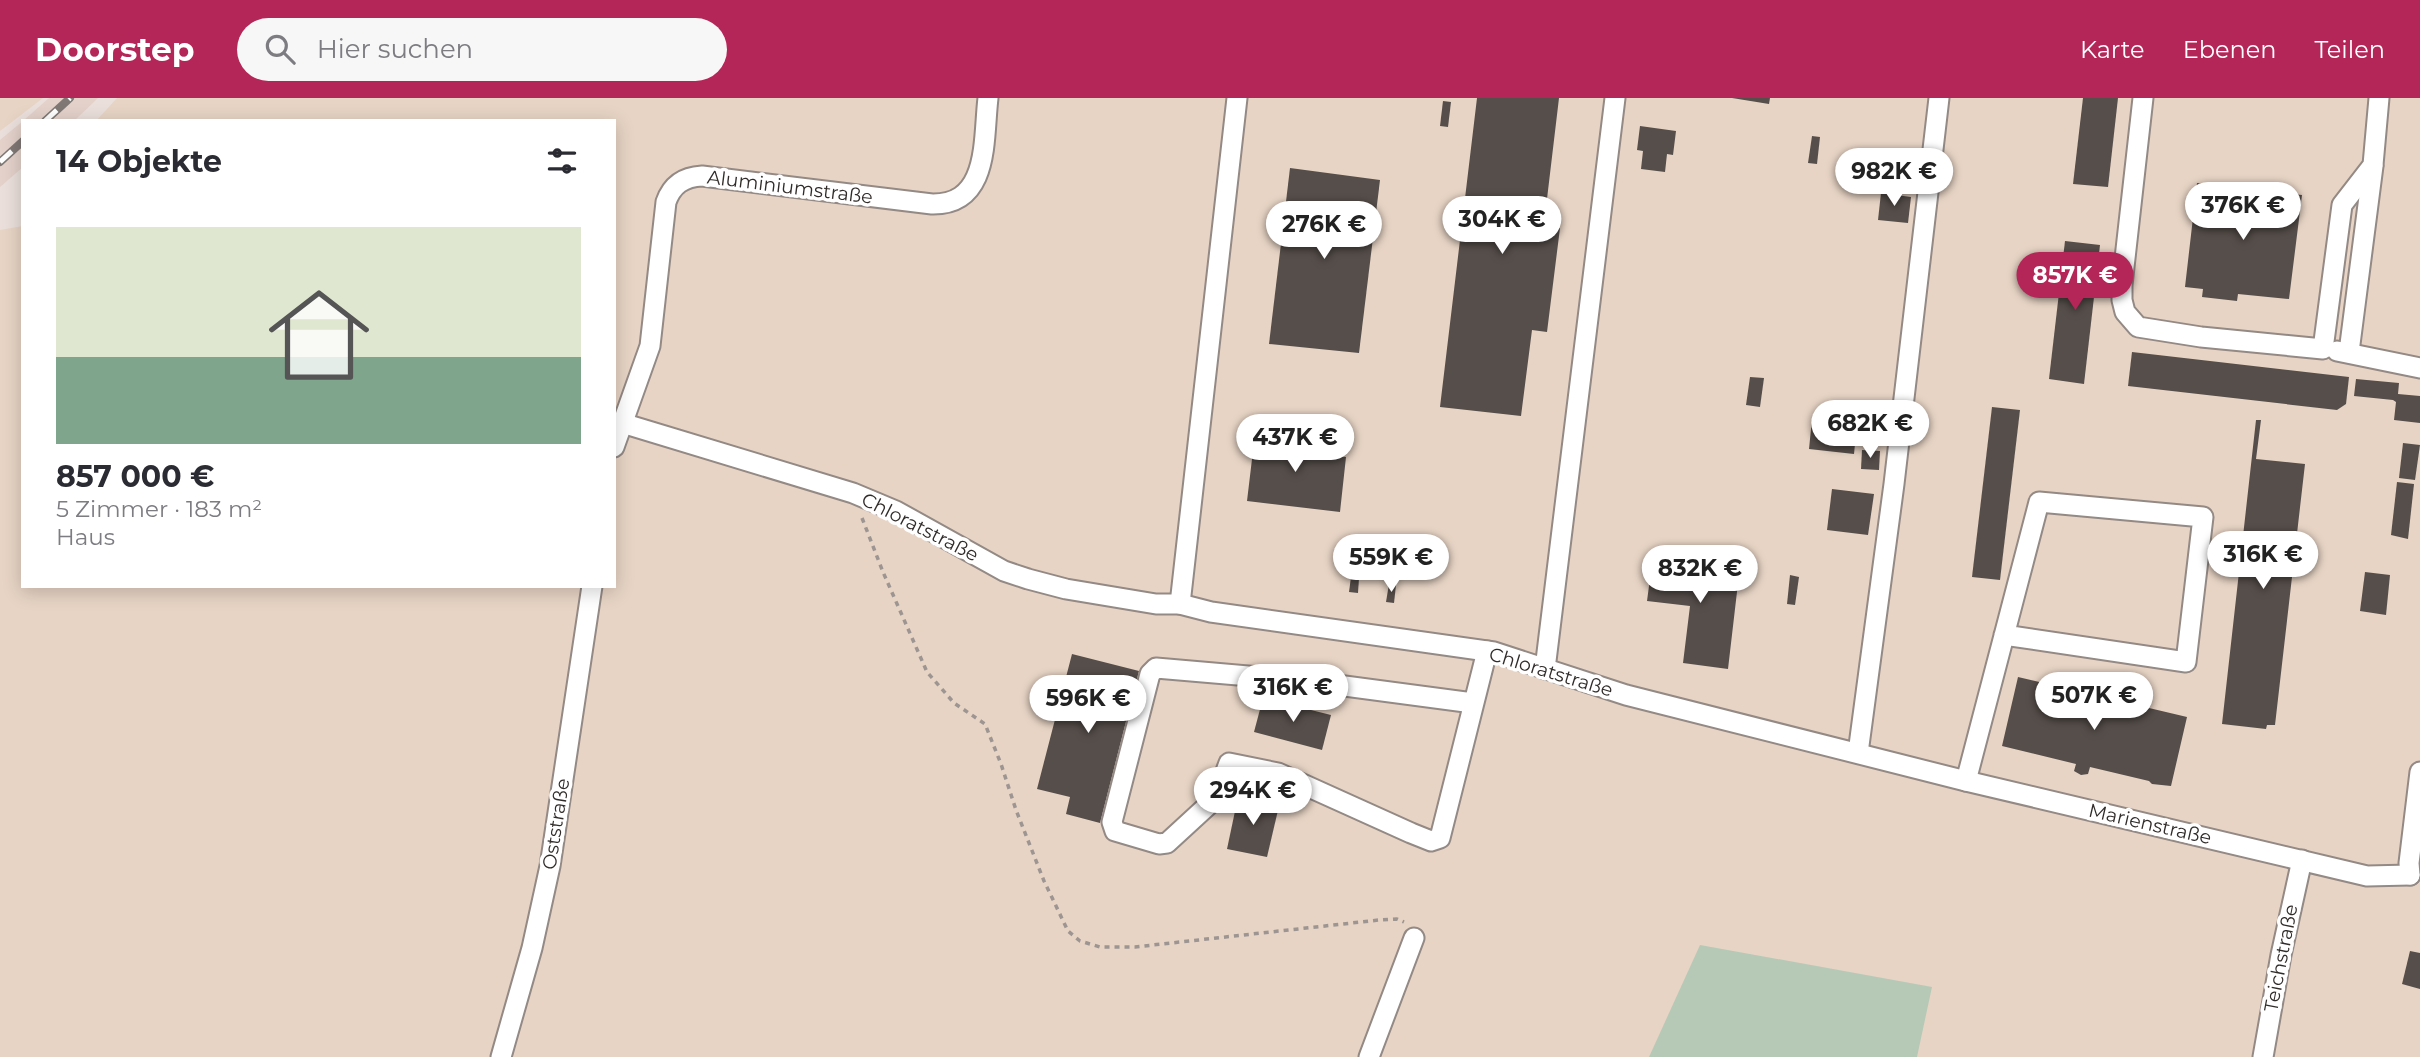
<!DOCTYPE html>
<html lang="de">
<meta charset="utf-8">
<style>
:root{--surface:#fff;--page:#f7f7f7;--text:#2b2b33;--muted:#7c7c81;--line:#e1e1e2;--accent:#b42558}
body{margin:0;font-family:Montserrat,sans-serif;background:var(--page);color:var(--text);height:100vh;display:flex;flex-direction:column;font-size:26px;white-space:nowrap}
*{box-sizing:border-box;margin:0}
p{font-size:23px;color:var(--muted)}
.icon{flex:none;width:38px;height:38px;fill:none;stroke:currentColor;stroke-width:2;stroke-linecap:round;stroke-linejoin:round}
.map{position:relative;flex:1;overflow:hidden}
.panel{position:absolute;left:21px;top:21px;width:595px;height:469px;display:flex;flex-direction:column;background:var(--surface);border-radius:0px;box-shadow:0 4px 18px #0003}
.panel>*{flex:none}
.price{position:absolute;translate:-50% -60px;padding:0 16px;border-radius:24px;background:#fff;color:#222;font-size:23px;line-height:46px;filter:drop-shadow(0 2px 4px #0008)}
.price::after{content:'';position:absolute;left:50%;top:42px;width:21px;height:16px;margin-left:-10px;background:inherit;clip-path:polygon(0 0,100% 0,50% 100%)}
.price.current{background:var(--accent);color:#fff}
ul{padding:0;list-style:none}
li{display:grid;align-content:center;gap:14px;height:371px;padding:0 35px}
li+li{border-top:2px solid var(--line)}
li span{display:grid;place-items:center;height:217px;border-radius:0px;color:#555}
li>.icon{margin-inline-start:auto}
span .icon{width:126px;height:126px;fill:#fffc;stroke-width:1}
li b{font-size:30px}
h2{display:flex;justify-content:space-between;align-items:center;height:84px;padding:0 35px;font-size:30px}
header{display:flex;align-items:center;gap:42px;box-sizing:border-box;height:98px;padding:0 35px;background:var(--accent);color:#fff}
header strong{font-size:33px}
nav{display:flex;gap:38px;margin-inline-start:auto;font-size:24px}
.search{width:490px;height:63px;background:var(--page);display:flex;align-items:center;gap:18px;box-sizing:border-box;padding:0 24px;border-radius:38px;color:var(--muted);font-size:26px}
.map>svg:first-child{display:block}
</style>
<header>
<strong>Doorstep</strong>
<div class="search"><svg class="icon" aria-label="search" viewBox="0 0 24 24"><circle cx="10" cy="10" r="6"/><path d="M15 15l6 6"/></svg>Hier suchen</div>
<nav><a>Karte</a><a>Ebenen</a><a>Teilen</a></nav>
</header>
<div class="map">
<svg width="2420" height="959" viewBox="0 0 2420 959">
<rect width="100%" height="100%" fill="#eadfdb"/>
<g fill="#e7d4c5">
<path d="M0,0h43l-43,33z"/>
<path d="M117,0h2303v959h-2420v-827l23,-4v360h591v-465h-518z"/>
</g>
<g fill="#e3d1ca">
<path d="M49,0h49l-24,23h-51z"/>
<path d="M23,23v46l-23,20v-47z"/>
</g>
<path fill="#b6c9b7" d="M1700,847l232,42 -15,70h-268z"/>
<g fill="#564e4a">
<path d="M1477,0h82l-15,126 16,4 -13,104 -15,-2 -11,86 -81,-9z"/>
<path d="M1732,0h38l-1,6z"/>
<path d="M2083,0h35l-10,89 -35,-3z"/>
<path d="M1443,3l8,1 -3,25 -8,-1z"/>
<path d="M1640,28l36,5 -3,24 -6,-1 -2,18 -24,-3 2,-18 -6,-1z"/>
<path d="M1812,38l8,1 -3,27 -9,-1z"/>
<path d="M1290,70l90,12 -21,173 -90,-9z"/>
<path d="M2267,84l18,2 -1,9 18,2 -13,104 -51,-5 -1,7 -35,-4 1,-8 -18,-2 12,-104 69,8z"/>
<path d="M1881,95l30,4 -3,26 -30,-3z"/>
<path d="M2065,143l35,4 -16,139 -35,-5z"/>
<path d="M2132,254l217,25 -3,27 -9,6 -209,-24z"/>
<path d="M1750,279l14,1 -4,29 -14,-2z"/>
<path d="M2356,281l43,4 -1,11 22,2v27l-26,-3 2,-18 -3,-2 -39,-4z"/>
<path d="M1992,309l28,3 -20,170 -28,-3z"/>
<path d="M1828,311l16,2 -1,12 14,1 -3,30 -45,-5 3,-30 14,1z"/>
<path d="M2256,322h5l-5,39 49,5 -30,261h-8l-1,4 -44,-5z"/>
<path d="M1273,334l9,1v5l40,4 -2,12 26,3 -6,55 -93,-11 8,-67 17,3z"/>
<path d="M2403,345l17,2 -5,35 -16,-2z"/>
<path d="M1862,352l18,1 -1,19 -18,-1z"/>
<path d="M2397,384l17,2 -6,55 -17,-4z"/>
<path d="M1832,391l42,5 -6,41 -41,-5z"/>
<path d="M1653,458l87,10 -12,103 -45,-6 7,-57 -43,-5z"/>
<path d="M2365,474l25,3 -4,40 -26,-4z"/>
<path d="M1790,477l9,2 -4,28 -8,-1z"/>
<path d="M1351,479l8,1 -1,15 -9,-1z"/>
<path d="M1389,486l7,1 -2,18 -8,-1z"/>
<path d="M1072,556l67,17 -39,152 -34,-9 4,-17 -33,-8z"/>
<path d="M2018,579l169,40 -16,69 -19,-2 -3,-3 -59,-14 -2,7 -7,1 -7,-4 2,-7 -74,-18z"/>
<path d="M1263,600l68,17 -9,35 -68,-18z"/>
<path d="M1238,699l41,9 -12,51 -40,-8z"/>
<path d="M2410,853l10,2v36l-18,-5z"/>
</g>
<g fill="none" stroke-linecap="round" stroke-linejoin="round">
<defs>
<g id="minor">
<path d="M2143,0l-21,187v15l3,12 13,15 63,10 122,12 19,-144 31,-40 6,-67"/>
<path d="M2337,253l83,17"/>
<path d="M2349,254l24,-186"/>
<path d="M622,325l231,70 43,18 108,60 24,8 38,10 90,15h24l57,-506"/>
<path d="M614,349l36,-101 16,-144c6,-17 17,-25 36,-26l230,28c58,1 51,-65 56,-106"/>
<path d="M1180,506l31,8 283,40 132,43 340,86 401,95 43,-1"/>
<path d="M1545,571l70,-571"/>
<path d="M1473,605l-166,-22 -151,-13 -6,6 -38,148 3,9 44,13 8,-1 49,-45 13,-35 49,10 133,60 20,8 9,-3 47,-187"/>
<path d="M1858,655l36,-269 45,-386"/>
<path d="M1966,683l73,-279 164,15 -17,145 -182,-27"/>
<path d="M2410,777l-1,-12 11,-91"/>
<path d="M501,959l31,-109 18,-82 42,-280"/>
<path d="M1369,959l45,-119"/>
<path d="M2263,959l18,-102 21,-95"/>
</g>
</defs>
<use href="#minor" stroke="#938985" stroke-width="23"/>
<path stroke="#9d9592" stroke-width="3.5" stroke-dasharray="5 5" stroke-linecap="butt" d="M862,420l21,54 44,100 27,31 31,21 16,40 15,46 28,71 24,50 12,10 20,6h35l244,-27 18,-1 7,3"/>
<use href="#minor" stroke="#fff" stroke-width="19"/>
<defs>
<g id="rail">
<path d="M45,23l25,-23"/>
<path d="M0,64l23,-21"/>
</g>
</defs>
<use href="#rail" stroke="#7f7875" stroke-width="8"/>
<use href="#rail" stroke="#fff" stroke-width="5" stroke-dasharray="16" stroke-linecap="butt"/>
</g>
<g text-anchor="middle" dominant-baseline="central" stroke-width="7" stroke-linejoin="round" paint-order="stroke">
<g font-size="19" fill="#302c2a" stroke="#fff">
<text transform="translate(790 89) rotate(7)">Aluminiumstraße</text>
<text transform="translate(920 429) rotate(27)">Chloratstraße</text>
<text transform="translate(1551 574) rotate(17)">Chloratstraße</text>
<text transform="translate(556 726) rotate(-81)">Oststraße</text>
<text transform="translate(2150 726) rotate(13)">Marienstraße</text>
<text transform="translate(2281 860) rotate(-79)">Teichstraße</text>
</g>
</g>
</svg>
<b class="price" style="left:1894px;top:110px">982K €</b>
<b class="price" style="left:2243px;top:144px">376K €</b>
<b class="price" style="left:1502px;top:158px">304K €</b>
<b class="price" style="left:1324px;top:163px">276K €</b>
<b class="price current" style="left:2075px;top:214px">857K €</b>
<b class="price" style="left:1870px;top:362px">682K €</b>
<b class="price" style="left:1295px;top:376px">437K €</b>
<b class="price" style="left:2263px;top:493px">316K €</b>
<b class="price" style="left:1391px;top:496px">559K €</b>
<b class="price" style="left:1700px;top:507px">832K €</b>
<b class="price" style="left:1293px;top:626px">316K €</b>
<b class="price" style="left:2094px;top:634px">507K €</b>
<b class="price" style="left:1088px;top:637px">596K €</b>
<b class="price" style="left:1253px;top:729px">294K €</b>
<section class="panel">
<h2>14 Objekte<svg class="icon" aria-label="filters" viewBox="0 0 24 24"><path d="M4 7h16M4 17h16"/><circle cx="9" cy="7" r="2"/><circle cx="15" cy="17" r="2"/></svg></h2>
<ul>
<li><span style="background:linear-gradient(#dfe7d0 60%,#7fa58c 0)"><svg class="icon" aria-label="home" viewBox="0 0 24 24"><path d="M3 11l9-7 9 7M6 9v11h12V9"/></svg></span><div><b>857 000 €</b><p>5 Zimmer · 183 m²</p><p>Haus</p></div></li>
</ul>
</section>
</div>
